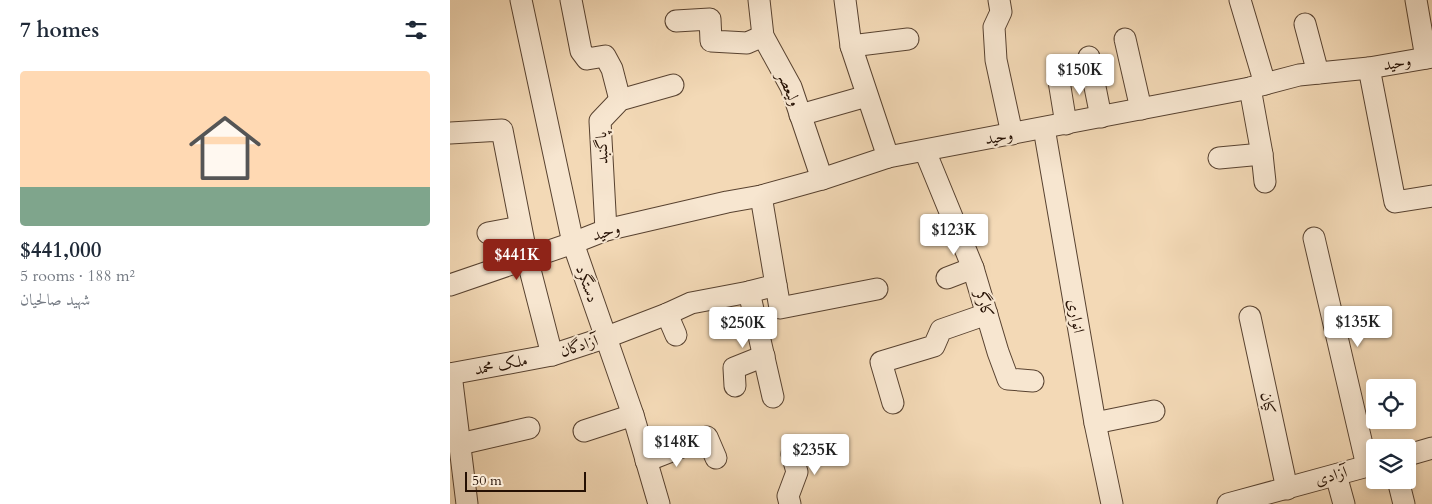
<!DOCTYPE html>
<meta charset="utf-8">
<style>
:root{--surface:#fff;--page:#f6f6f7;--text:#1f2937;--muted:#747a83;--accent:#8f2418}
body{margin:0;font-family:Cardo,Amiri,serif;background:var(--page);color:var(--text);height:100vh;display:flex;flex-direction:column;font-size:19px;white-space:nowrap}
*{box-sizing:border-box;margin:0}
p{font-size:16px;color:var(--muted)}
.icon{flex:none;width:28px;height:28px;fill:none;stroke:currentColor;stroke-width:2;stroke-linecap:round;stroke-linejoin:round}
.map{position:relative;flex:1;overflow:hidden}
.panel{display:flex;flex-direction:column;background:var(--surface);width:450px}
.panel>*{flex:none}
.buttons{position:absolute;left:916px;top:379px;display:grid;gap:10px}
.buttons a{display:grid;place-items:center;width:50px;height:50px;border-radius:5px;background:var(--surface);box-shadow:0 2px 8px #0003;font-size:25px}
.scale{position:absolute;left:15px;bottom:12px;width:121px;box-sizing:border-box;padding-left:5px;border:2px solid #251003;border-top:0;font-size:14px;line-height:18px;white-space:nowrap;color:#251003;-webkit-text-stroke:4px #f7e6d0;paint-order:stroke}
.price{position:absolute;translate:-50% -42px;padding:0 11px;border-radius:5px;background:#fff;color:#222;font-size:16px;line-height:32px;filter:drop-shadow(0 1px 2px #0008)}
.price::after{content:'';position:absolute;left:50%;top:30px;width:15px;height:11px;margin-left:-8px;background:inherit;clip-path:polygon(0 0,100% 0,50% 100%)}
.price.selected{background:var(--accent);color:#fff}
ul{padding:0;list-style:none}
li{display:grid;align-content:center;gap:10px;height:265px;padding:0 20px}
li span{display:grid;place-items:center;height:155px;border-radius:5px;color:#555}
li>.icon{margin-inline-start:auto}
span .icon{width:90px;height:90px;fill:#fffc;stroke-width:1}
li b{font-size:21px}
h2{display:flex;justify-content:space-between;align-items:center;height:60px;padding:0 20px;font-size:21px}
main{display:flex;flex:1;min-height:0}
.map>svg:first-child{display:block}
</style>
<main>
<section class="panel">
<h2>7 homes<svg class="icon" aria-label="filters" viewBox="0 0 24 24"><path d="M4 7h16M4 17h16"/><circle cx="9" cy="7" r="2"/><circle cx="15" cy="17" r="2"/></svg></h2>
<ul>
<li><span style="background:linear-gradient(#ffd9b3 75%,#7fa58c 0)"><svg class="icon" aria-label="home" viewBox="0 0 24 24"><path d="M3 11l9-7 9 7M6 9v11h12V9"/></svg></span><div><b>$441,000</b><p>5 rooms · 188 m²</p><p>شهید صالحیان</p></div></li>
</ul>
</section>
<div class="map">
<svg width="982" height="504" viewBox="0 0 982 504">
<rect width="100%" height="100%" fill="#f3d9b6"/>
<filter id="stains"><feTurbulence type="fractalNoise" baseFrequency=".004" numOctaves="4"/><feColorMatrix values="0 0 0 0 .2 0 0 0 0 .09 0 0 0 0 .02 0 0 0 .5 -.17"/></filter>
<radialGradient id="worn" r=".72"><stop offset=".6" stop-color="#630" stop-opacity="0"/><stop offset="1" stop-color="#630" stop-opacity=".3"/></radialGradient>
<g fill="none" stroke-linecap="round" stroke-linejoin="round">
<defs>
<g id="minor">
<path d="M71,0l52,243 60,172 26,89"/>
<path d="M121,0l10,51 6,8 18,-3 7,13 8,31"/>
<path d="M309,0l4,36 28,51 31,92"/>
<path d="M395,0l6,46 37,111"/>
<path d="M549,0l2,12 -7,15 2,33 16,74"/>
<path d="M790,0l25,84"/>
<path d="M966,0l10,58"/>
<path d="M226,21l34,-2 1,22 36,2 16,-7"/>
<path d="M855,24l13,49"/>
<path d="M675,39l16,70"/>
<path d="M401,46l57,-7"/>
<path d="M639,57l12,60"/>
<path d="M919,68l26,134 37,-6"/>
<path d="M608,75l8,49"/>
<path d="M800,88l12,66 3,28"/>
<path d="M350,115l67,-19"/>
<path d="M594,128l51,295 17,81"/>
<path d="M0,133l52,-3 25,128 25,97"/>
<path d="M475,151l48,117 25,84 10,27 25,2"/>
<path d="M769,158l43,-4"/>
<path d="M156,230l-6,-109 20,-21 53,-15"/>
<path d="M38,233l32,-6"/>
<path d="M864,238l53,228"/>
<path d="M497,278l26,-10"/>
<path d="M0,285l123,-42 33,-13 121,-28 34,-6 61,-17 66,-22 362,-69 49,-13 70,-7 63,-11"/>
<path d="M326,285l4,23 97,-19"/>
<path d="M299,292l24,105"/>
<path d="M217,314l9,21"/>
<path d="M800,317l37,172"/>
<path d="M0,374l102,-19 55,-18 60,-23 24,-11 58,-11 27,-7 -15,-89"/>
<path d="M1,374l16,130"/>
<path d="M285,386l-1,-18 30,-12"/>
<path d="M443,403l-12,-41 53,-16 7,-16 46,-16"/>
<path d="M645,423l59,-12"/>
<path d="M134,431l49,-16"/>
<path d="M10,444l69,-16"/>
<path d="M958,455l24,-7"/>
<path d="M196,461l61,-24 9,21"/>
<path d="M886,475l8,29"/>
<path d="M948,480l6,24"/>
<path d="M340,504l-2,-8 9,-24 -5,-18"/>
<path d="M778,504l147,-40"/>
</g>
</defs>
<use href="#minor" stroke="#584230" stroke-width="23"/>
<use href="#minor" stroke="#f7e6d0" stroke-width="21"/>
</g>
<g text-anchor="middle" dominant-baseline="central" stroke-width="4" stroke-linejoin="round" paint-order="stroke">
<g font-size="16" fill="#251003" stroke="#f7e6d0">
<text transform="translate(947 63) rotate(-10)">وحید</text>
<text transform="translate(339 89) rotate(67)">ولیعصر</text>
<text transform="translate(549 137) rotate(-11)">وحید</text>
<text transform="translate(152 148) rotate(-93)">پاگنبد</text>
<text transform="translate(156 232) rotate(-17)">وحید</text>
<text transform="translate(137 284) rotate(70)">دستگرد</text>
<text transform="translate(534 304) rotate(73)">کارگر</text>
<text transform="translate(626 316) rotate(80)">انواری</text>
<text transform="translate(129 346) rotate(-18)">آزادگان</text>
<text transform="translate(51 365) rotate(-11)">ملک محمد</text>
<text transform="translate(818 403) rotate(78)">کیان</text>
<text transform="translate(881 476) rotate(-16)">آزادی</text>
</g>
</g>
<rect width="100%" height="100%" filter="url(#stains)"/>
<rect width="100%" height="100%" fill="url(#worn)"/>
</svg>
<div class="buttons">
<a><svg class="icon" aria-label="locate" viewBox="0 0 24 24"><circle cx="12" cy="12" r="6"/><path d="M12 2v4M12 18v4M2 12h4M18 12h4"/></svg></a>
<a><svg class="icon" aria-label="layers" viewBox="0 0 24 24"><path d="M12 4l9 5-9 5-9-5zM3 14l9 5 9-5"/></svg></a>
</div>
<div class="scale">50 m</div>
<b class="price" style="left:630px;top:96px">$150K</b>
<b class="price" style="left:504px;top:256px">$123K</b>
<b class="price selected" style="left:67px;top:281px">$441K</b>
<b class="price" style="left:908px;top:348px">$135K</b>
<b class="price" style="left:293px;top:349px">$250K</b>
<b class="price" style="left:227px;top:468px">$148K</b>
<b class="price" style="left:365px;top:476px">$235K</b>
</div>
</main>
